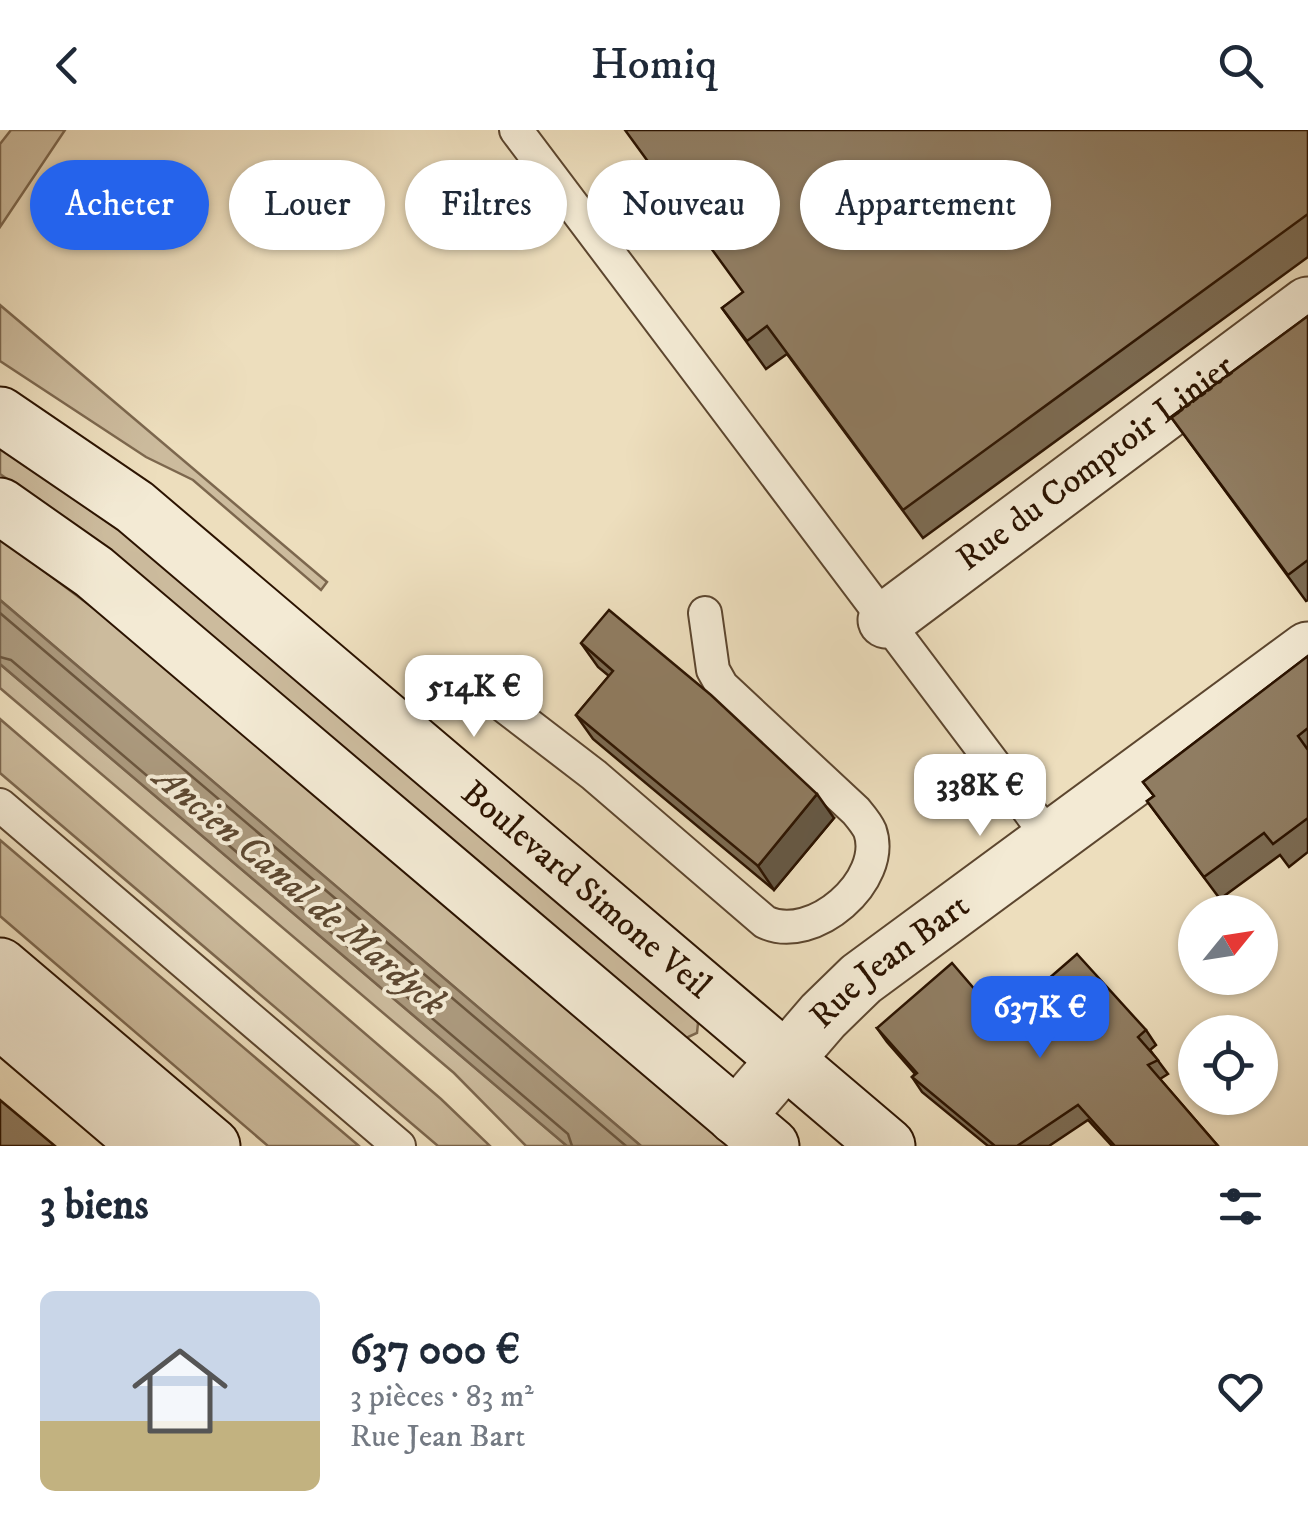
<!DOCTYPE html>
<html lang="fr">
<meta charset="utf-8">
<style>
:root{--surface:#fff;--page:#f2f2f3;--text:#1f2937;--muted:#747a83;--line:#e0e1e3;--accent:#2563eb}
body{margin:0;font-family:"IM FELL DW Pica",serif;background:var(--page);color:var(--text);height:100vh;display:flex;flex-direction:column;font-size:38px;white-space:nowrap}
*{box-sizing:border-box;margin:0}
p{font-size:32px;color:var(--muted)}
.icon{flex:none;width:55px;height:55px;fill:none;stroke:currentColor;stroke-width:2;stroke-linecap:round;stroke-linejoin:round}
.map{position:relative;height:1016px;overflow:hidden}
.side{display:flex;flex-direction:column;background:var(--surface);flex:1}
.side>*{flex:none}
.top-card{position:absolute;left:30px;top:30px;width:1250px;height:90px;display:flex;gap:20px}
.needle{width:65px;rotate:60deg}
.buttons{position:absolute;left:1178px;top:765px;display:grid;gap:20px}
.buttons a{display:grid;place-items:center;width:100px;height:100px;border-radius:50%;background:var(--surface);box-shadow:0 2px 8px #0004;font-size:50px}
.price{position:absolute;translate:-50% -85px;padding:0 22px;border-radius:20px;background:#fff;color:#222;font-size:32px;line-height:65px;filter:drop-shadow(0 2px 5px #0008)}
.price::after{content:'';position:absolute;left:50%;top:60px;width:30px;height:22px;margin-left:-15px;background:inherit;clip-path:polygon(0 0,100% 0,50% 100%)}
.price.active{background:var(--accent);color:#fff}
ul{padding:0;list-style:none}
li{display:flex;align-items:center;gap:30px;height:250px;padding:0 40px}
li+li{border-top:2px solid var(--line)}
li span{display:grid;place-items:center;flex:none;width:280px;height:200px;border-radius:15px;color:#555}
li>.icon{margin-inline-start:auto}
span .icon{width:120px;height:120px;fill:#fffc;stroke-width:1}
li b{font-size:42px}
h2{display:flex;justify-content:space-between;align-items:center;height:120px;padding:0 40px;font-size:42px}
.pill{padding:0 35px;border-radius:45px;background:var(--surface);box-shadow:0 2px 8px #0004;font-size:35px;line-height:90px}
.pill.active{background:var(--accent);color:#fff}
header{display:flex;justify-content:space-between;align-items:center;height:130px;padding:0 40px;background:var(--surface);font-size:45px;font-weight:600}
.map>svg:first-child{display:block}
</style>
<header><svg class="icon" aria-label="back" viewBox="0 0 24 24"><path d="M15 5l-7 7 7 7"/></svg>Homiq<svg class="icon" aria-label="search" viewBox="0 0 24 24"><circle cx="10" cy="10" r="6"/><path d="M15 15l6 6"/></svg></header>
<div class="map">
<svg width="1308" height="1016" viewBox="0 0 1308 1016">
<rect width="100%" height="100%" fill="#eddebd"/>
<filter id="stains"><feTurbulence type="fractalNoise" baseFrequency=".002" numOctaves="4"/><feColorMatrix values="0 0 0 0 .2 0 0 0 0 .09 0 0 0 0 .02 0 0 0 .5 -.17"/></filter>
<radialGradient id="worn" r=".72"><stop offset=".6" stop-color="#630" stop-opacity="0"/><stop offset="1" stop-color="#630" stop-opacity=".3"/></radialGradient>
<g fill="#ccbb9d" stroke="#7c674e" stroke-width="2.5">
<path d="M11,0h54l-65,97v-83z"/>
<path d="M0,175l327,277 -6,8 -128,-110 -47,-23 -146,-96z"/>
<path d="M0,317l89,57 603,510 6,9 -1,10 -11,5 -585,-494 -101,-70z"/>
<path d="M0,408l100,75 628,533h-87l-641,-546z"/>
<path d="M0,534l567,482h-41l-72,-73 -454,-385z"/>
<path d="M0,589l441,380 49,47h-52l-438,-373z"/>
<path d="M0,710l359,306h-91l-268,-230z"/>
</g>
<path fill="#ab997d" stroke="#78634b" stroke-width="2.5" d="M0,470l641,546h-74l-567,-482z"/>
<g fill="none" stroke-linecap="round" stroke-linejoin="round">
<g stroke="#6b563e" stroke-width="2.5">
<path d="M0,483l626,533"/>
<path d="M0,527l11,3 557,474 4,12"/>
</g>
<defs>
<g id="lane">
<path d="M516,0l535,710"/>
<path d="M478,556l116,89 171,147c48,23 122,-42 105,-91 -3,-7 -9,-14 -14,-20l-134,-125 -9,-16 -8,-57"/>
<path d="M0,675l399,341"/>
</g>
<g id="street">
<path id="s1" d="M886,490l422,-315"/>
<path id="s2" d="M736,987l87,-101 38,-37 447,-329"/>
</g>
<g id="secondary">
<path id="s3" d="M0,285l135,92 752,639"/>
<path d="M0,376l94,66 677,574"/>
<path d="M0,836l212,180"/>
<path d="M0,890l148,126"/>
</g>
</defs>
<use href="#lane" stroke="#5c462f" stroke-width="36"/>
<use href="#street" stroke="#5c462f" stroke-width="59"/>
<use href="#secondary" stroke="#2b1300" stroke-width="59"/>
<use href="#lane" stroke="#f3ead4" stroke-width="32"/>
<use href="#street" stroke="#f3ead4" stroke-width="55"/>
<use href="#secondary" stroke="#f3ead4" stroke-width="55"/>
</g>
<g fill="#7c6c54" stroke="#2b1300" stroke-width="2.5">
<path d="M1308,0v127l-385,281 -136,-184 -21,15 -44,-61 21,-15z"/>
<path d="M1308,186v284l-2,1 -135,-184z"/>
<path d="M581,513l253,175 -60,72 -181,-151 -17,-24 33,-39 -11,-9z"/>
<path d="M1308,526v196l-19,15 -9,-12 -60,44 -73,-98 7,-5 -11,-14z"/>
<path d="M1001,890l145,10 10,15 -6,5 18,24 -8,5 58,67h-106l-24,-26 -39,26h-61l-66,-54 -10,-15 3,-3 -28,-32 -10,-14z"/>
</g>
<path fill="#655845" stroke="#2b1300" stroke-width="2.5" d="M817,664l17,24 -60,72 -16,-24z"/>
<g fill="#907d62" stroke="#2b1300" stroke-width="2.5">
<path d="M625,0h683v84l-405,296 -136,-184 -20,15 -25,-33 21,-16z"/>
<path d="M1308,186v244l-20,15 -117,-158z"/>
<path d="M609,480l102,85 106,99 -59,72 -182,-151 37,-44 -32,-28z"/>
<path d="M1308,526v72l-10,8 10,14v68l-35,26 -9,-11 -60,44 -57,-76 7,-5 -11,-14z"/>
<path d="M1077,824l69,76 -8,7 20,23 -10,5 70,81h-103l-37,-41 -61,41h-22l-83,-69 5,-4 -40,-45 75,-65 49,57z"/>
<path d="M0,970l55,46h-55z"/>
</g>
<g text-anchor="middle" dominant-baseline="central" stroke-width="8" stroke-linejoin="round" paint-order="stroke">
<g font-size="35" fill="#2b1300" stroke="#f3ead4">
<text stroke="none"><textPath href="#s1" startOffset="262">Rue du Comptoir Linier</textPath></text>
<text stroke="none"><textPath href="#s3" startOffset="755">Boulevard Simone Veil</textPath></text>
<text stroke="none"><textPath href="#s2" startOffset="220">Rue Jean Bart</textPath></text>
</g>
<g font-size="38" font-style="italic" fill="#5e4932" stroke="#f3ead4">
<text transform="translate(300 761) rotate(40)">Ancien Canal de Mardyck</text>
</g>
</g>
<rect width="100%" height="100%" filter="url(#stains)"/>
<rect width="100%" height="100%" fill="url(#worn)"/>
</svg>
<div class="buttons">
<a><svg class="needle" viewBox="-14 -14 28 28"><path d="M0-13l5 13h-10z" fill="#e53935"/><path d="M0 13l5-13h-10z" fill="#747a83"/></svg></a>
<a><svg class="icon" aria-label="locate" viewBox="0 0 24 24"><circle cx="12" cy="12" r="6"/><path d="M12 2v4M12 18v4M2 12h4M18 12h4"/></svg></a>
</div>
<b class="price" style="left:474px;top:610px">514K €</b>
<b class="price" style="left:980px;top:709px">338K €</b>
<b class="price active" style="left:1040px;top:931px">637K €</b>
<div class="top-card">
<a class="pill active">Acheter</a>
<a class="pill">Louer</a>
<a class="pill">Filtres</a>
<a class="pill">Nouveau</a>
<a class="pill">Appartement</a>
</div>
</div>
<section class="side">
<h2>3 biens<svg class="icon" aria-label="filters" viewBox="0 0 24 24"><path d="M4 7h16M4 17h16"/><circle cx="9" cy="7" r="2"/><circle cx="15" cy="17" r="2"/></svg></h2>
<ul>
<li><span style="background:linear-gradient(#c9d6e8 65%,#c2b280 0)"><svg class="icon" aria-label="home" viewBox="0 0 24 24"><path d="M3 11l9-7 9 7M6 9v11h12V9"/></svg></span><div><b>637 000 €</b><p>3 pièces · 83 m²</p><p>Rue Jean Bart</p></div><svg class="icon" aria-label="heart" viewBox="0 0 24 24"><path d="M12 20l-8-8c-3-5 5-10 8-4 3-6 11-1 8 4z"/></svg></li>
</ul>
</section>
